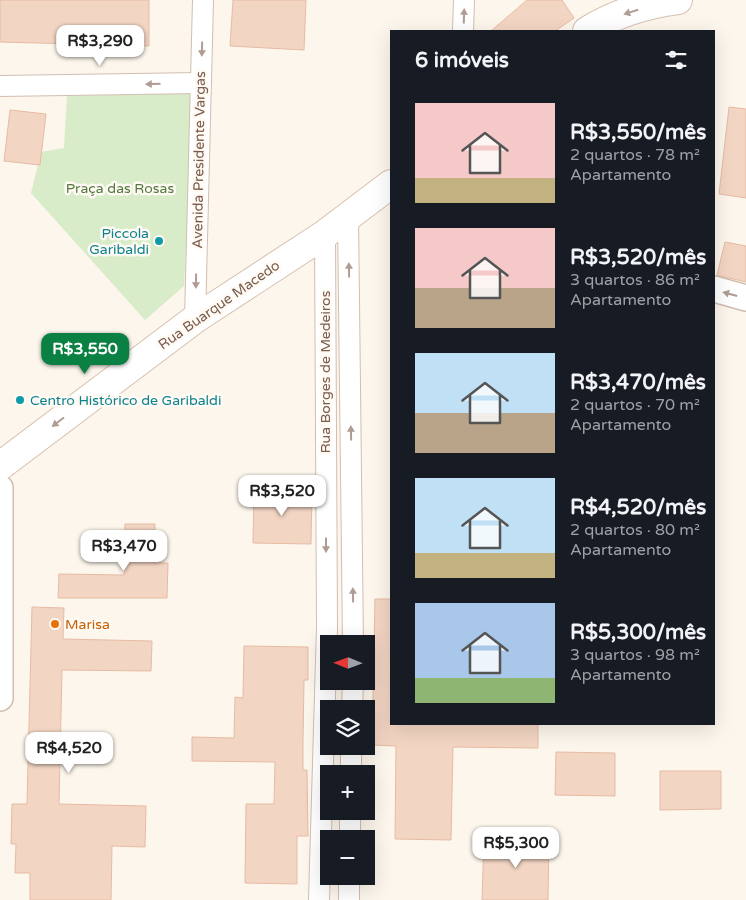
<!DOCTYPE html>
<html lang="pt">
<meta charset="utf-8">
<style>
:root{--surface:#171b24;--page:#20242c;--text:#f1f3f6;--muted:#9ea1a6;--accent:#0b8043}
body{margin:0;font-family:"Varela Round",sans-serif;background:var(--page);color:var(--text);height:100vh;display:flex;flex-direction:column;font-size:19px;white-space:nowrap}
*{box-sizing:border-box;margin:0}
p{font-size:16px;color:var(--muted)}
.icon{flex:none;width:28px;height:28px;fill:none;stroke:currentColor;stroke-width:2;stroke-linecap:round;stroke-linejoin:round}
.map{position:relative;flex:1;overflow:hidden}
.drawer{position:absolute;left:390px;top:30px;width:325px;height:695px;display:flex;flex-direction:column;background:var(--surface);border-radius:0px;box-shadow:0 5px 20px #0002}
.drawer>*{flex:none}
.needle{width:32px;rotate:271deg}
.buttons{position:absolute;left:320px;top:635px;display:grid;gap:10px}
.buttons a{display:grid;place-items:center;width:55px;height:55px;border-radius:0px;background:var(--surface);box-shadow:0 5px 20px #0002;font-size:25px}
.price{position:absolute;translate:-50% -42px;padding:0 11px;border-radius:10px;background:#fff;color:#222;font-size:16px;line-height:32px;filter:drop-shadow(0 1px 2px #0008)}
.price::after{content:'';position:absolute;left:50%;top:30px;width:15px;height:11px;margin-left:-8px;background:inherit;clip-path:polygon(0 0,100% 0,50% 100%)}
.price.selected{background:var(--accent);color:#fff}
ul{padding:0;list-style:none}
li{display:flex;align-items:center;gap:15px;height:125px;padding:0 25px}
li span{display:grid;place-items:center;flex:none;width:140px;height:100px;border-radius:0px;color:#555}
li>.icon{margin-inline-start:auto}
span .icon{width:60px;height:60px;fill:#fffc;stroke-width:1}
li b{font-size:21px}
h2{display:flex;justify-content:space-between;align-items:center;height:60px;padding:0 25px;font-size:21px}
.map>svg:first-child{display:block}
</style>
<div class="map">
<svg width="746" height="900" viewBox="0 0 746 900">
<rect width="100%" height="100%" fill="#fdf6ec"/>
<path fill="#d8ecc9" d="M194,93l-10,193 -39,34 -114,-127 10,-41 23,-4 3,-52z"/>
<g fill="#f3d5c3" stroke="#e6bba3">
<path d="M0,0h149v46l-149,-4z"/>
<path d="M233,0h73l-2,50 -74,-4z"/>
<path d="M527,0h35l12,18 -19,13h-64z"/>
<path d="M729,107l17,2v89l-27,-4z"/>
<path d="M10,110l36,4 -6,51 -36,-4z"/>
<path d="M725,242l21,4v36l-29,-7z"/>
<path d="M254,491l58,1 -1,52 -58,-1z"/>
<path d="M125,524h30l-1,39h14l-1,35h-109l1,-24 65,1z"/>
<path d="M375,599h16v125h147v24l-85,-1 -2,93 -56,-1 1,-93 -24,-1z"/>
<path d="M32,607l32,1 -1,31 89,2 -1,30 -89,-1 -3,134 87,2 -1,41 -33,-1 -1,54h-81v-27h-15l1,-29h-5l1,-40h15z"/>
<path d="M244,646l64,1v33h-4l-1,59v31h4l1,66h-11v48l-52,-1 1,-79h28l1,-42 -83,-1v-24l42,1 1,-41 8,1z"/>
<path d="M556,752l59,1v43l-60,-1z"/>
<path d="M660,771h61v38l-61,1z"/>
<path d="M484,838l65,1 -1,61h-66z"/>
</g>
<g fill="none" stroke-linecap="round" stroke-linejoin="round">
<defs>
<g id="minor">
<path d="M463,31l1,-31"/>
<path d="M0,86l201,-3"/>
<path d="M348,216l5,428"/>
<path d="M195,319l8,-319"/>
<path d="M352,709l1,-28"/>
<path d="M351,774v-28"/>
<path d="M350,839v-28"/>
<path d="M319,900l8,-273 -2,-393"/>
<path d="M349,900v-24"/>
</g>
<g id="tertiary">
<path d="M714,289l32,9"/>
<path d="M0,488v210"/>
</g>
<g id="secondary">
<path d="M587,31c27,-17 60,-27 91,-31"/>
<path d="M0,466l195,-147 130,-85 66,-50"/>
</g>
</defs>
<use href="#minor" stroke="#d1beb0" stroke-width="22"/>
<use href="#tertiary" stroke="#d1beb0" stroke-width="28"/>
<use href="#secondary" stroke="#d6c0b0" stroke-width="30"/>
<use href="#minor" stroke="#fff" stroke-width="20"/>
<use href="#tertiary" stroke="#fff" stroke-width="25"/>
<use href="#secondary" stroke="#fff" stroke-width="28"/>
</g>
<defs><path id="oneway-solid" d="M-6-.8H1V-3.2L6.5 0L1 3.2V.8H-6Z" transform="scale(1.25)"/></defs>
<g fill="#af9d94">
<use href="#oneway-solid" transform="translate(631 12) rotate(162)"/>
<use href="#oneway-solid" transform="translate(464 16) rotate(-88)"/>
<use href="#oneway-solid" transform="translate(202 49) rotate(91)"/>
<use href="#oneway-solid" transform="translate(153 84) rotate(179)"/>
<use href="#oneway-solid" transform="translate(349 270) rotate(-91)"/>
<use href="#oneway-solid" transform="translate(196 281) rotate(91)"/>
<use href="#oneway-solid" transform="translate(730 294) rotate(-165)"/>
<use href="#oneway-solid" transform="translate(58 422) rotate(143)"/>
<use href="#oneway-solid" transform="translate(351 433) rotate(-91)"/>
<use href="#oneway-solid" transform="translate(326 545) rotate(90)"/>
<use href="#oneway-solid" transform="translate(353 595) rotate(-91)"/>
</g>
<g fill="#0f9aa8" stroke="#fffaf3" stroke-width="2">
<circle cx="159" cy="241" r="5"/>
<circle cx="20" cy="400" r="5"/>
</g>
<circle fill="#e8710a" stroke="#fffaf3" stroke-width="2" cx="55" cy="624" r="5"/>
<g text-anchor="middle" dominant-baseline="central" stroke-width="5" stroke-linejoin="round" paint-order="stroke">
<g font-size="14" fill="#7a5c4d" stroke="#fffaf3">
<text transform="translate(199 160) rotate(-89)">Avenida Presidente Vargas</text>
<text transform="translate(219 305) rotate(-35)">Rua Buarque Macedo</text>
<text transform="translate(325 372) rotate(-90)">Rua Borges de Medeiros</text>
</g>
<g font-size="14" fill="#537a41" stroke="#fffaf3">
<text x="120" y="188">Praça das Rosas</text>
</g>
<g font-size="14" fill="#0d838f" stroke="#fffaf3" text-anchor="end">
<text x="149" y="233">Piccola<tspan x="149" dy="16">Garibaldi</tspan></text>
<text x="30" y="400" text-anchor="start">Centro Histórico de Garibaldi</text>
</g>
<g font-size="14" fill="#c56008" stroke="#fffaf3" text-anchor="start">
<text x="65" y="624">Marisa</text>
</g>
</g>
</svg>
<div class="buttons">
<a><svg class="needle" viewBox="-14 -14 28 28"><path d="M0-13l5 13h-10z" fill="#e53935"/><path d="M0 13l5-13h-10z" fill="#9ea1a6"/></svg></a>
<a><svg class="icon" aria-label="layers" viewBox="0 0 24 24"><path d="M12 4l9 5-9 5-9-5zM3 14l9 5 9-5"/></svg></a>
<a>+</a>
<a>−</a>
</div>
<b class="price" style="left:100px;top:67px">R$3,290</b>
<b class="price selected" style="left:85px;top:375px">R$3,550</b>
<b class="price" style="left:282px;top:517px">R$3,520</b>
<b class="price" style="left:124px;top:572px">R$3,470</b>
<b class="price" style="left:69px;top:774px">R$4,520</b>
<b class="price" style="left:516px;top:869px">R$5,300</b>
<section class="drawer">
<h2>6 imóveis<svg class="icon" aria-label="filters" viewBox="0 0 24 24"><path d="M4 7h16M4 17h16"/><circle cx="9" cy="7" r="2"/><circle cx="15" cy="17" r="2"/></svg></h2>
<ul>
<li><span style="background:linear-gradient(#f6c9c9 75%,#c2b280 0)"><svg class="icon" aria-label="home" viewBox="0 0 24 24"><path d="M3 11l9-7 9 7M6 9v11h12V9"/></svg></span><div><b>R$3,550/mês</b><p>2 quartos · 78 m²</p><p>Apartamento</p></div></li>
<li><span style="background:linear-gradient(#f6c9c9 60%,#b9a48a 0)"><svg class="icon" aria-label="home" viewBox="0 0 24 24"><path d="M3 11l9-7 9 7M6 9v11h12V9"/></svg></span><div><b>R$3,520/mês</b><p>3 quartos · 86 m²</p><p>Apartamento</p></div></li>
<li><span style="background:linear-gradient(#bfe0f5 60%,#b9a48a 0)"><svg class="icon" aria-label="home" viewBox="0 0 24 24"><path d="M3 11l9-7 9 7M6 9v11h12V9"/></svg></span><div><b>R$3,470/mês</b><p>2 quartos · 70 m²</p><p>Apartamento</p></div></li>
<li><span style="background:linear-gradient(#bfe0f5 75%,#c2b280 0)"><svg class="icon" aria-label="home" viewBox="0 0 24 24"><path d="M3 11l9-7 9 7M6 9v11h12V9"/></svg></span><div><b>R$4,520/mês</b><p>2 quartos · 80 m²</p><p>Apartamento</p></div></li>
<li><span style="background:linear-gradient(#a9c7e8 75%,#8fb573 0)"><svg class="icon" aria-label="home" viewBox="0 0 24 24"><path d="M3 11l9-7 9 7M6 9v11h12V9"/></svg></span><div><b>R$5,300/mês</b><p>3 quartos · 98 m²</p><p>Apartamento</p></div></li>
</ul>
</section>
</div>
